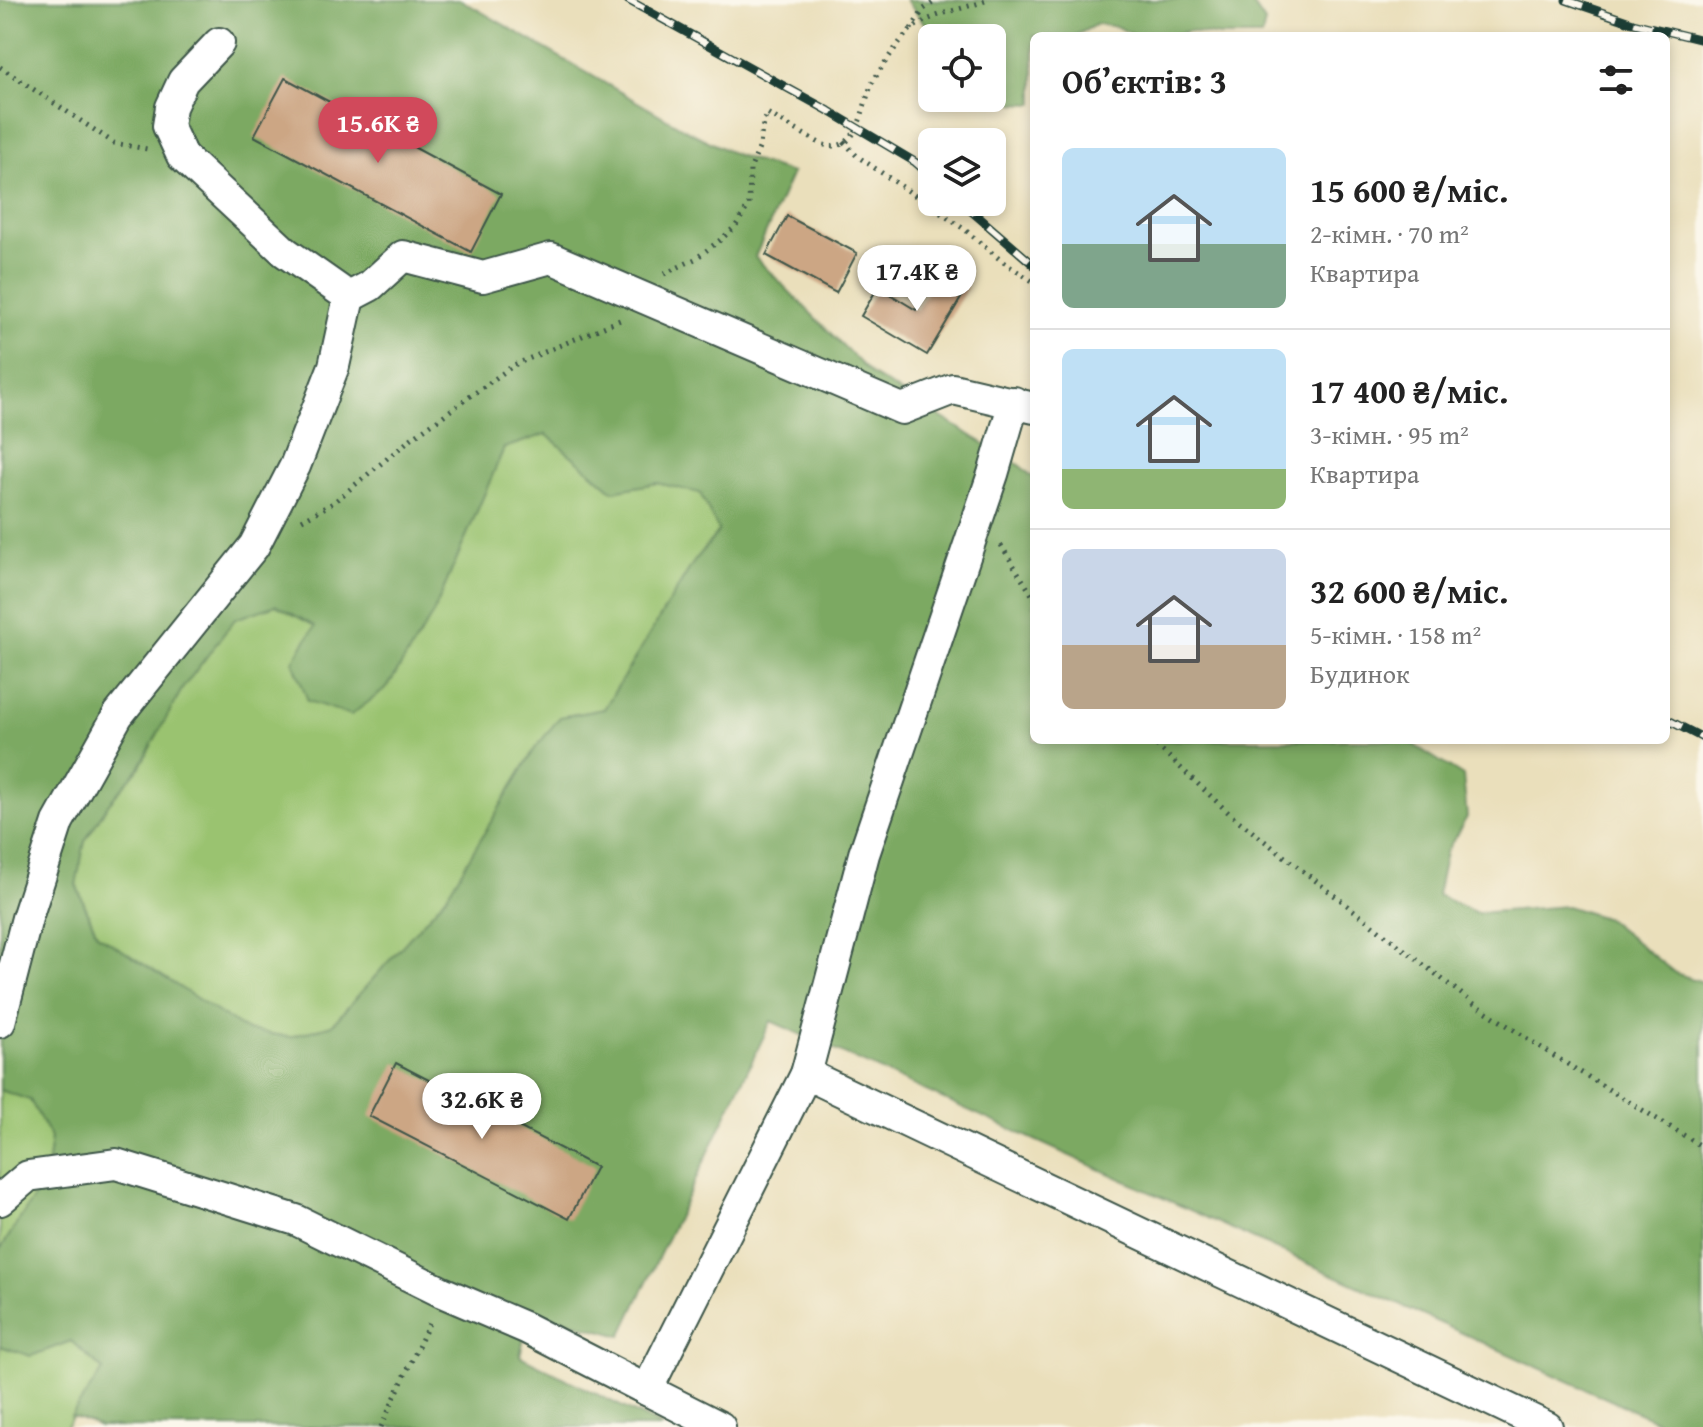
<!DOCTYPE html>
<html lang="uk">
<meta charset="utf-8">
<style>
:root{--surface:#fff;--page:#f6f6f6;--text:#222;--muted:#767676;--line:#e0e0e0;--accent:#d1495b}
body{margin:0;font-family:"Gentium Book Plus",serif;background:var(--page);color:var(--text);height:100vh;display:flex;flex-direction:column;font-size:30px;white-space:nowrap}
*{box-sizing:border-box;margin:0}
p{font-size:26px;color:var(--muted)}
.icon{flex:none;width:44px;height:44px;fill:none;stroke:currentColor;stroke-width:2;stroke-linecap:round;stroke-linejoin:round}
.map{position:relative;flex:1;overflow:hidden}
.panel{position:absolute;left:1030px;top:32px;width:640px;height:712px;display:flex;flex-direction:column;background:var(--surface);border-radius:12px;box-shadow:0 4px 12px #0003}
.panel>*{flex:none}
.buttons{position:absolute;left:918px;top:24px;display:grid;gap:16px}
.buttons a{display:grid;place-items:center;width:88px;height:88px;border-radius:12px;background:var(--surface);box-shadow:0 4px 12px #0003;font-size:40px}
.price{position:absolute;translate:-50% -68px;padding:0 18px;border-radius:28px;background:#fff;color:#222;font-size:26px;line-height:52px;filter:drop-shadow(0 2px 4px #0008)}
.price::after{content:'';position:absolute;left:50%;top:48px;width:24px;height:18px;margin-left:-12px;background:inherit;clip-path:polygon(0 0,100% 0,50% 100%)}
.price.selected{background:var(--accent);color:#fff}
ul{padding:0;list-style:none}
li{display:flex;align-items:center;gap:24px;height:200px;padding:0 32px}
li+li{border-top:2px solid var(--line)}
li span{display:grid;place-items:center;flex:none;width:224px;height:160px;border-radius:12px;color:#555}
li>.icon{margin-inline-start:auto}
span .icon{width:96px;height:96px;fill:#fffc;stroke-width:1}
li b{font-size:34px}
h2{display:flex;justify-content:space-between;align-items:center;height:96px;padding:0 32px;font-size:34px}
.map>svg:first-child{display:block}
</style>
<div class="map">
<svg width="1703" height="1427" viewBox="0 0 1703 1427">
<rect width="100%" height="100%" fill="#fbf7ec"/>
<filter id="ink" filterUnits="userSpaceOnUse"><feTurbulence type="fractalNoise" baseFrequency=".0125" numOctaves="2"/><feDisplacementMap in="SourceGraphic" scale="16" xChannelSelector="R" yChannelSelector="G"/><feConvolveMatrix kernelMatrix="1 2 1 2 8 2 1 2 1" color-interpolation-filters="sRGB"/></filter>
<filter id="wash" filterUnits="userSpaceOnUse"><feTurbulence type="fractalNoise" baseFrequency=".006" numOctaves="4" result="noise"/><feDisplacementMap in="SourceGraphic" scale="32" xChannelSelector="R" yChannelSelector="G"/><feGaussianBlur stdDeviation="1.8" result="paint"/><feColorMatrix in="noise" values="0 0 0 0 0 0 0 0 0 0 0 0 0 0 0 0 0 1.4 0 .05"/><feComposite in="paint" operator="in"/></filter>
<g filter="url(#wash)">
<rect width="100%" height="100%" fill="#eadfbb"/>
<g fill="#9ac36f" stroke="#5c8052" stroke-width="2">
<path d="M546,434l67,57 44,-8 43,9 19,38 -26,33 -89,146 -44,8 -26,33 -88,147 -114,128 -42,12 -44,-6 -149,-97 -21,-50 9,-43 24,-38 30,-35 43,-79 53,-70 41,-14 39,21 118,-12 71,-166z"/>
<path d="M0,1090l30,10 21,37 -5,41 -46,72z"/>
<path d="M71,1341l32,29 -37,57h-66v-81l31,10z"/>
</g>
<g fill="#7ba962" stroke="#4d734b" stroke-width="2" fill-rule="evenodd">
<path d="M0,0h461l227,131 46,23 58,19 -37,84 116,117 148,91 15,13v262h372l57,36 4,41 -21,35 -9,43 40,18 90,-7 40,13 68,54 28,9v445h-33l-899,-406 -150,315 -87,-24 -8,16 -6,28 143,71h-563l-29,-11 32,-46 -32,-29 -40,15 -31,-10v-96l46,-72 5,-40 -21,-38 -30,-10zM546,434l67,57 44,-8 43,10 19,38 -26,32 -89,146 -44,8 -26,33 -88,147 -114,128 -42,12 -44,-7 -149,-96 -21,-49 9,-44 24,-38 30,-35 43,-79 53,-70 41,-14 39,21 -22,35 15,40 43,14 36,-27 46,-74 71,-166z"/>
<path d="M906,0h344l15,22 -3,14h-43l-31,-5 -18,5h-35l-17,-9 -21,-3 -22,12h-41v68l-21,-1 -21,-19v-46h-56z"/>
</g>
<g id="blocks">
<g fill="#cca684">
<path d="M285,78l216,116 -30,58 -217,-116z"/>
<path d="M787,216l70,37 -21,40 -70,-38z"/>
<path d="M939,272l28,16 -40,67 -66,-39 17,-29 38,23z"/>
<path d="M396,1063l200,104 -27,52 -200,-103z"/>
</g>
</g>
</g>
<g filter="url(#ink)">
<use href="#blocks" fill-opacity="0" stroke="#3d5548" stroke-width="2"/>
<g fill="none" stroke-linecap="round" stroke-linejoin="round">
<defs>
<g id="minor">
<path d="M349,297l21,-11 33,-30 80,21 68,-19 351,151 51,-20 81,19"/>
<path d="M0,1022l27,-104 31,-96 60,-107 136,-169 41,-80 39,-100 15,-69 -64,-45 -103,-96 -14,-30 3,-19 12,-26 36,-38"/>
<path d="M806,1074l58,-220 129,-380 21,-72"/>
<path d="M0,1200l28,-24 88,-12 180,56 146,72 84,36 121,62 159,-316 741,353"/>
<path d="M647,1390l73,37"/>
</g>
</defs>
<use href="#minor" stroke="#3d5548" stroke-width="34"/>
<g stroke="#3d5548" stroke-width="5" stroke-dasharray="2 6" stroke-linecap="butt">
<path d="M911,29l13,-20 13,-9"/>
<path d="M0,67l114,76 33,6"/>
<path d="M844,142l13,14 107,73 39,33 31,20"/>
<path d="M664,274l31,-15 24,-18 16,-14 14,-22 1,-35 10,-24 2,-18 5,-15 54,31c40,13 40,-40 52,-62 4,-9 28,-43 35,-50 20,-18 56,-23 80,-32"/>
<path d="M302,520l31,-17 79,-65 102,-73 106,-45"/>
<path d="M1001,545l33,53"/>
<path d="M1151,740l80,75 242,188 81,53 149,91"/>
<path d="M381,1427l50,-108"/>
</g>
<use href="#minor" stroke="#fff" stroke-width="30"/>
<defs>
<g id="rail">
<path d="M628,0l201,111 86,51 17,15"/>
<path d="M1566,0l67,23 70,17"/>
<path d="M961,202l73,63"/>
<path d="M1666,719l37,19"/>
</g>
</defs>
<use href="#rail" stroke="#1f3d34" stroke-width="9"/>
<use href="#rail" stroke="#fbf7ec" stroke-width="6" stroke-dasharray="18" stroke-linecap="butt"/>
</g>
</g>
</svg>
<div class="buttons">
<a><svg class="icon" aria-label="locate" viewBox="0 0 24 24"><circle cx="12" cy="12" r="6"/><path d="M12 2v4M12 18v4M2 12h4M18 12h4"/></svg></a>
<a><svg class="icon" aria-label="layers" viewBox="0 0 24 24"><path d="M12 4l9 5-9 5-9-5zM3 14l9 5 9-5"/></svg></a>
</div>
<b class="price selected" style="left:378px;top:165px">15.6K ₴</b>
<b class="price" style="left:917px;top:313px">17.4K ₴</b>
<b class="price" style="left:482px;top:1141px">32.6K ₴</b>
<section class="panel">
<h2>Об’єктів: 3<svg class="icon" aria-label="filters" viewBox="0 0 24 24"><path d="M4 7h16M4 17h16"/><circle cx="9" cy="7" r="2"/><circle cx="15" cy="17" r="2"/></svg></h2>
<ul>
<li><span style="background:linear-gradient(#bfe0f5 60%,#7fa58c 0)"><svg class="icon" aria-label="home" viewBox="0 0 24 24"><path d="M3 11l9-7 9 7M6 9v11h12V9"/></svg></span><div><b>15 600 ₴/міс.</b><p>2-кімн. · 70 m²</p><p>Квартира</p></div></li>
<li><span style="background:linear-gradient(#bfe0f5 75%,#8fb573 0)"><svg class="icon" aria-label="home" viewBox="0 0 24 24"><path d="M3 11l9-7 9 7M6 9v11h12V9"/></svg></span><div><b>17 400 ₴/міс.</b><p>3-кімн. · 95 m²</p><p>Квартира</p></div></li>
<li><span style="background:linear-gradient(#c9d6e8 60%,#b9a48a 0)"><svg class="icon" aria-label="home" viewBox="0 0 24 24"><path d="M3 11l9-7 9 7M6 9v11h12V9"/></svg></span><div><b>32 600 ₴/міс.</b><p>5-кімн. · 158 m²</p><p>Будинок</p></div></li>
</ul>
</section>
</div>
